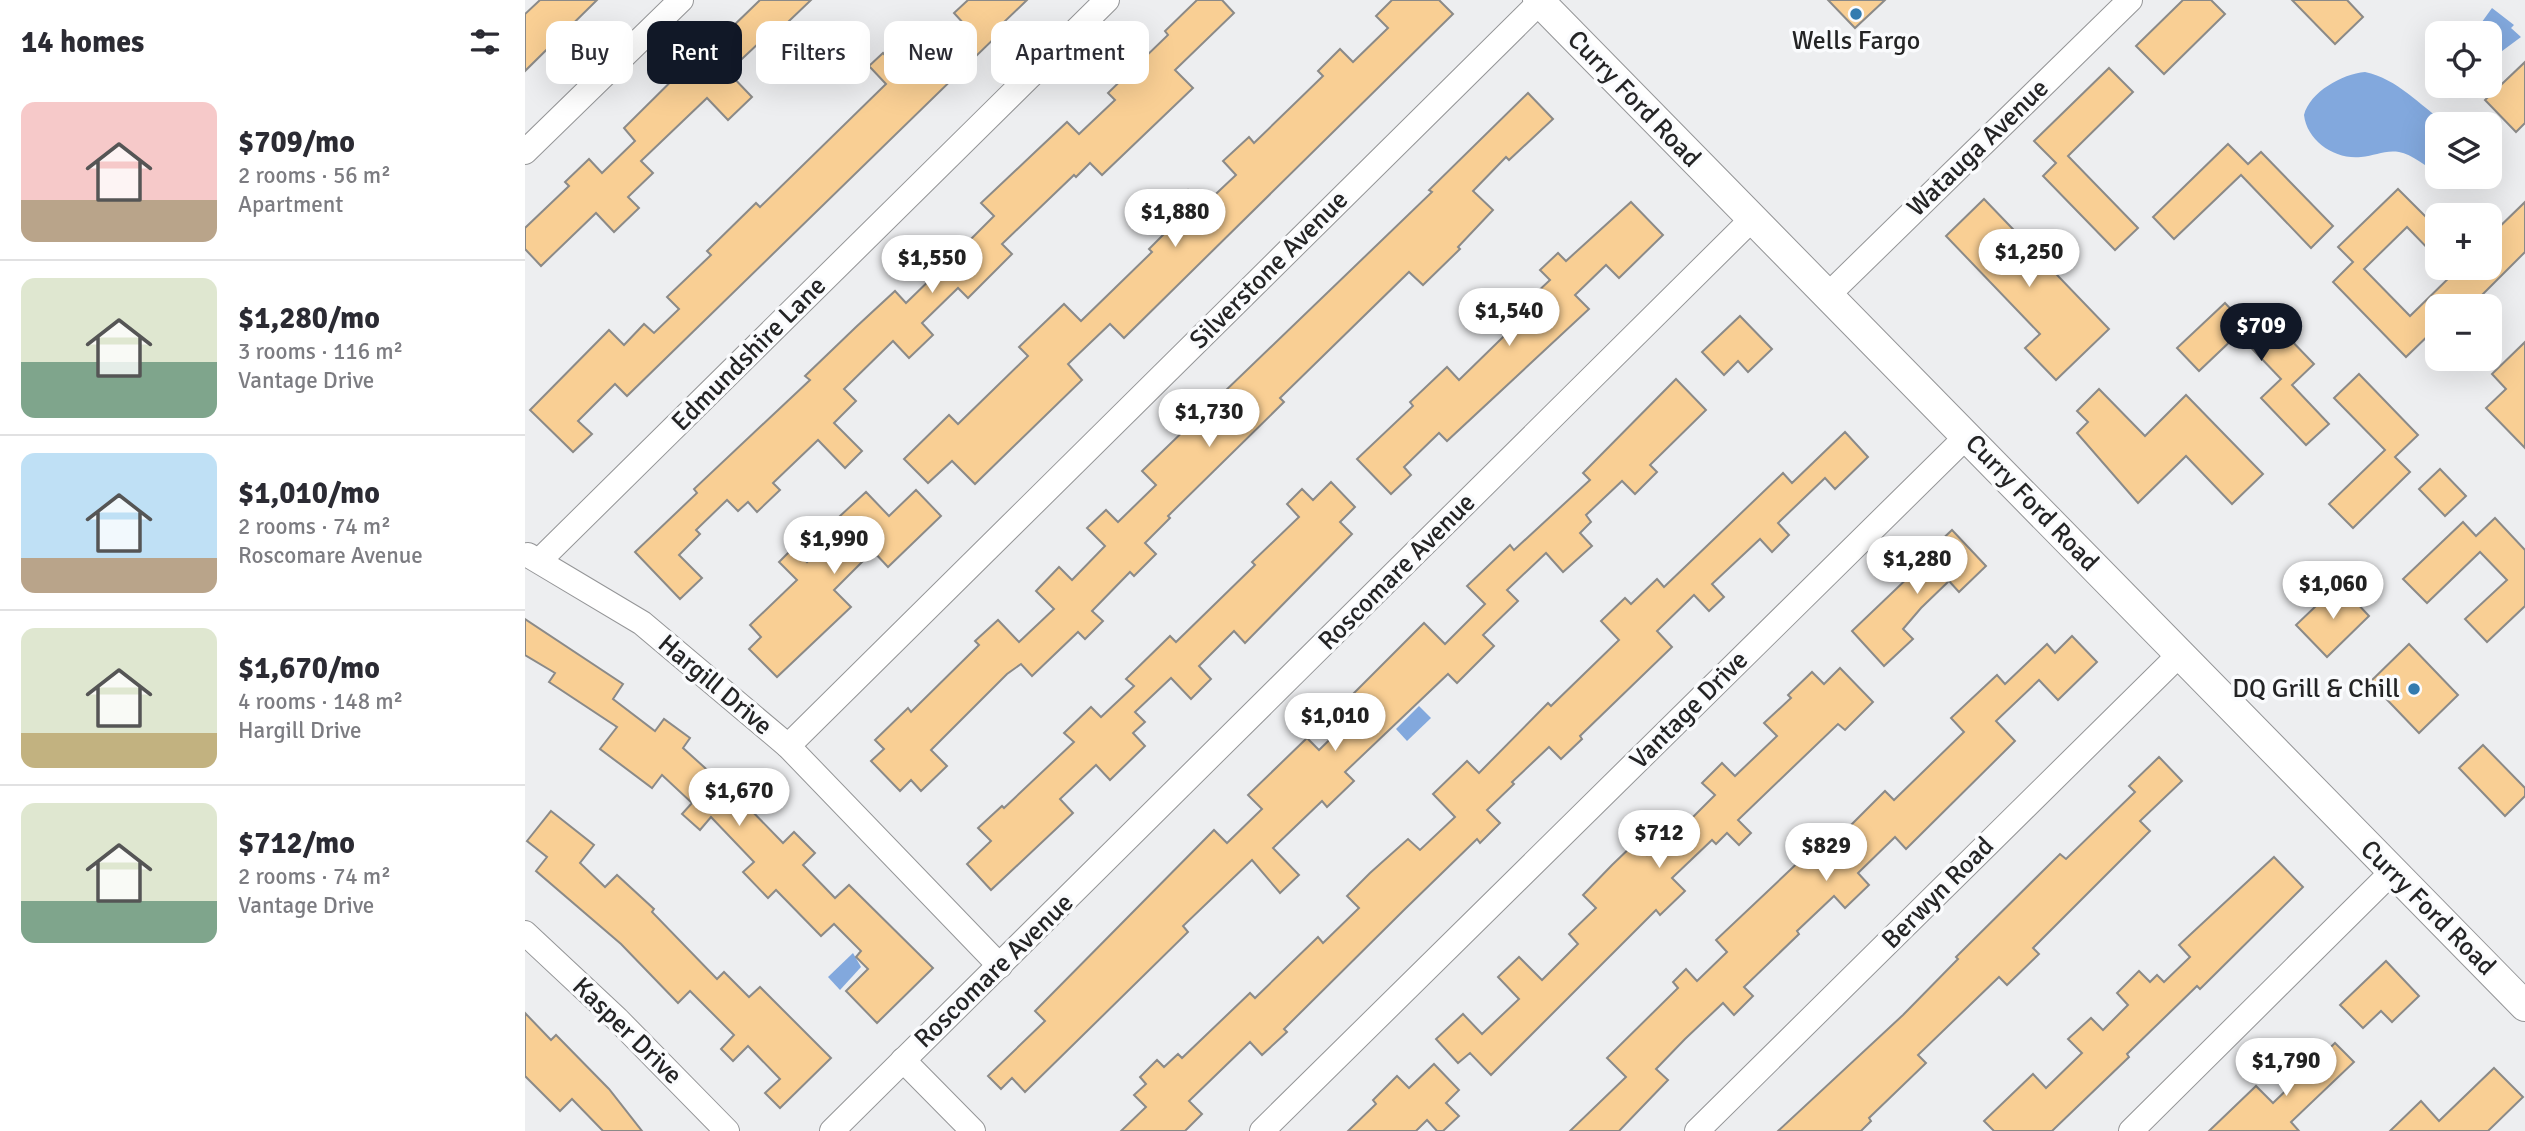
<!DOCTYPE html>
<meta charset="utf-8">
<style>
:root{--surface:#fff;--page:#f2f2f3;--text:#2b2b33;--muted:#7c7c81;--line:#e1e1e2;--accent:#111827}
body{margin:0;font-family:Signika,sans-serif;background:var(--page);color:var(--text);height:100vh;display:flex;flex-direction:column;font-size:26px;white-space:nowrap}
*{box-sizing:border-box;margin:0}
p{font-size:23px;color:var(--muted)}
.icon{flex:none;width:38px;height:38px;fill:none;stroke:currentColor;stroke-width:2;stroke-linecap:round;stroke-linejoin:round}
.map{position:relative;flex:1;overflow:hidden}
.details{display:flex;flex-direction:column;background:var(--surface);width:525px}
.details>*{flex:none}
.hud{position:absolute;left:21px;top:21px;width:665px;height:63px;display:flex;gap:14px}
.controls{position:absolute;left:1900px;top:21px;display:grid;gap:14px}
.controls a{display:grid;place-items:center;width:77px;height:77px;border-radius:14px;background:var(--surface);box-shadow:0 7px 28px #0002;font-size:35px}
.price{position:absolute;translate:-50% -60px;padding:0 16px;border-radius:24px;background:#fff;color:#222;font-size:23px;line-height:46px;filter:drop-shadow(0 2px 4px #0008)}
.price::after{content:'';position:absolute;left:50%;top:42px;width:21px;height:16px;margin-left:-10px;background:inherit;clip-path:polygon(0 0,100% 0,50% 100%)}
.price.active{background:var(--accent);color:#fff}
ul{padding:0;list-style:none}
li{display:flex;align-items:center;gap:21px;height:175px;padding:0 21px}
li+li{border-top:2px solid var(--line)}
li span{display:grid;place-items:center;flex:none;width:196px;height:140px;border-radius:14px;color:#555}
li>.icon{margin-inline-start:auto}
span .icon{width:84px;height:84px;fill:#fffc;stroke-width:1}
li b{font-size:30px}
h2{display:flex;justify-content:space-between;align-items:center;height:84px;padding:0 21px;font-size:30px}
.pill{padding:0 24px;border-radius:14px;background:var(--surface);box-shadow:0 7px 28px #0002;font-size:24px;line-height:63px}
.pill.active{background:var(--accent);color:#fff}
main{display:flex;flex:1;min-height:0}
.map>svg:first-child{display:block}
</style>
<main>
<section class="details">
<h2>14 homes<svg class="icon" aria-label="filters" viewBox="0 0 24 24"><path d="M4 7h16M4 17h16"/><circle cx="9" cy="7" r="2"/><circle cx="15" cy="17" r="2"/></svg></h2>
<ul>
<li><span style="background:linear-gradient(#f6c9c9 70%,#b9a48a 0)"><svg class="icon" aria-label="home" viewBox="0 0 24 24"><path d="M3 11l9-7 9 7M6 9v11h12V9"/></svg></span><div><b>$709/mo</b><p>2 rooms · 56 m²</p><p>Apartment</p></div></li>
<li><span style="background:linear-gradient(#dfe7d0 60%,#7fa58c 0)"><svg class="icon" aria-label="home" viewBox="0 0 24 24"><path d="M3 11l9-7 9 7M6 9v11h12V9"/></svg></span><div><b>$1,280/mo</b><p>3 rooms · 116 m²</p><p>Vantage Drive</p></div></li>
<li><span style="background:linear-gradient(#bfe0f5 75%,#b9a48a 0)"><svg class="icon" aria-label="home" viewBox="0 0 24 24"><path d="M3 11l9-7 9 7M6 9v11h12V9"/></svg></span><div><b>$1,010/mo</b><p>2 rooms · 74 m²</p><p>Roscomare Avenue</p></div></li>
<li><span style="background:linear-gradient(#dfe7d0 75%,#c2b280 0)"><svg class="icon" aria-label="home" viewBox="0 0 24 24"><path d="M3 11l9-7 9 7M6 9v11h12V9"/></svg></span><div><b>$1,670/mo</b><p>4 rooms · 148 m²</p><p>Hargill Drive</p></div></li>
<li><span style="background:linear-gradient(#dfe7d0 70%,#7fa58c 0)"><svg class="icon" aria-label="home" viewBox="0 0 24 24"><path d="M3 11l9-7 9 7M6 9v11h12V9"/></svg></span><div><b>$712/mo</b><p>2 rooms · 74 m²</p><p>Vantage Drive</p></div></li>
</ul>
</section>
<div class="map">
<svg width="2000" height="1131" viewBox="0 0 2000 1131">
<rect width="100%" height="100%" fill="#edeef0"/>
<g fill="#82a8dd">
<path d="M1967,8l22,17 -3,3 10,9 -31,23v-27h-16z"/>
<path d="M1840,72c33,7 54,33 82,52h-9v49c-12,-6 -26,-19 -39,-21 -15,-2 -24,4 -38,5 -26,3 -54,-16 -57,-42 6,-23 38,-41 61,-43z"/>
<path d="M894,706l12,12 -24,23 -11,-12z"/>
<path d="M328,953l8,14 -21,23 -12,-13z"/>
</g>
<g fill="#f9cf94" stroke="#8b8a88" stroke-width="2">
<path d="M15,0h57l-72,71v-57z"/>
<path d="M235,0h51l-47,45 -3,-4 -33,31 24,25 -24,23 -21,-22 -66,63 12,12 -25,24 11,11 -25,24 -18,-19 -55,53 -16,-17v-21l44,-42 -4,-4 24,-23 13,14 33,-32 -11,-13 101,-100 3,3z"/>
<path d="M443,0h59l-23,22 3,4 -380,370 -12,-12 -37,37 14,13 -19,18 -43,-42 79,-80 15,15 20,-21 10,9 25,-24 -12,-12 44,-42 -4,-4 49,-48 4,4 126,-123 -17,-18 14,-13 11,12 13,-12 11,11 16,-15 3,3 28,-27 -11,-12z"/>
<path d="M672,0h25l12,13 -59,57 18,18 -91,87 -12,-12 -14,14 -2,-2 -72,69 10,10 -44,44 -10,-10 -36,35 11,12 -24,23 -16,-17 -49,48 12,12 -22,22 28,28 -17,17 -27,-28 -45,43 7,7 -23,22 -9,-10 -10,9 -11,-11 -31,30 4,4 -21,21 23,23 -22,21 -45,-47 62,-59 -3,-4 116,-109 -5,-4 51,-49 39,-36 11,12 34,-33 -13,-13 20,-19 12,13 35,-35 -13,-13 52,-49 34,-32 12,12 36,-34 -7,-7 60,-58 -3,-4z"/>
<path d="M867,0h47l14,14 -329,324 -14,-14 -42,40 14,16 -107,104 -23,-23 -24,22 -24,-24 45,-44 9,9 70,-68 -9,-9 45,-43 17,17 71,-69 -3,-3 24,-24 -10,-11 25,-24 15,16 33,-31 -13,-14 26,-24 5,6 69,-67 -5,-5 22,-22 13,13 35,-34 -12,-12z"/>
<path d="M1303,0h57l-30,28z"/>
<path d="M1658,0h28l14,14 -61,60 -28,-28z"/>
<path d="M1767,0h55l16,17 -28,27z"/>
<path d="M2000,62v61l-9,9 -31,-32z"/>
<path d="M1584,68l24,24 -65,64 70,72 -23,22 -72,-74 13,-13 -22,-22z"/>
<path d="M1003,93l25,26 -44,41 -3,-3 -33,34 20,19 -35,37 2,2 -37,36 -14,-13 -129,126 4,4 -116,114 2,2 -25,25 11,11 -22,22 -4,-4 -38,39 11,10 -18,18 -7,-7 -46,44 -11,-12 -14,10 -76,76 16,16 -26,25 -10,-11 -11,11 -29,-30 13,-12 -9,-9 33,-32 3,4 68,-67 -4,-4 23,-21 21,22 35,-33 -18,-18 23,-24 13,13 33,-34 -18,-18 19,-18 12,12 38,-37 -14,-14 290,-279 -3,-2z"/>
<path d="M1703,144l20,20 13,-12 72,74 -22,22 -70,-73 -67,64 -21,-22z"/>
<path d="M1873,189l40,40v30l-31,-32 -43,42 46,47 49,-48h31v-32l35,-34v50l-54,54h-33v20l-32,31 -73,-75 20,-20 -15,-15z"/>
<path d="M1459,199l125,130 -53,51 -31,-32 15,-14 -94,-98z"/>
<path d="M1106,202l32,33 -44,43 -13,-13 -31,30 14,14 -142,132 -8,-8 -35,34 7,8 -20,19 -34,-35 56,-53 -3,-4 37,-35 12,13 81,-79 -6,-6 16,-15 -10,-10 18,-17 8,8z"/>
<path d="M1700,303l17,18 16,-15 56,58 -22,21 37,39 -23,21 -45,-47 20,-19 -43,-45 -39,37 -22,-23z"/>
<path d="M1215,316l32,33 -24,23 -10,-11 -14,14 -22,-23z"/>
<path d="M2000,342v106l-39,-40 20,-19 -14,-15z"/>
<path d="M1834,374l59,61 -23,22 15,15 -57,56 -24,-24 56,-54 -51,-52z"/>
<path d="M1151,379l30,31 -56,55 7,7 -22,22 -13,-13 -36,34 5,7 -11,11 12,13 -29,26 -17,-19 -39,37 11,11 -35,34 11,11 -37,37 -9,-9 -103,98 9,9 -27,26 -5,-6 -49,47 26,27 -19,18 -28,-33 -69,66 5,6 -163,160 -13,-14 -11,11 -13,-13 57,-55 -10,-10 179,-181 13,13 35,-34 -14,-14 59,-57 12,12 37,-36 -11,-12 79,-79 21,21 40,-40 -18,-18 43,-41 4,5 76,-70 -7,-7z"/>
<path d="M1574,389l46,47 41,-41 77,79 -31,30 -46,-48 -48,47 -61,-70 11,-11 -11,-11z"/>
<path d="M1320,432l23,25 -33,32 -10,-11 -47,45 11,12 -17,17 -12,-13 -48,45 12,13 -15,14 -15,-16 -37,36 15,16 -92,89 2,3 -21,20 -12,-12 -37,35 2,2 -27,26 13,13 -20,20 -3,-4 -72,70 -121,120 3,3 -25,23 -12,-13 -61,59 13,13 -17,17h-64l25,-24 -12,-12 12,-11 -6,-7 17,-17 7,7 14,-13 4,4 68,-65 5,5 63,-61 5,6 36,-35 -12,-12 23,-23 38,-34 12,11 35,-33 -22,-23 34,-33 12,12 69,-70 3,3 68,-66 -18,-19 24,-23 6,6 26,-25 7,8 119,-114 9,10z"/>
<path d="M1915,469l26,27 -21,20 -26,-27z"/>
<path d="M806,482l24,25 -15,15 12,12 -107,109 -11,-12 -35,35 12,13 -20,20 -20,-21 -36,34 10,10 -12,11 12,13 -35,34 -14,-15 -36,34 13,14 -82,77 -24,-26 24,-23 -13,-13 24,-22 2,2 70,-66 -10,-9 27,-26 10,10 33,-31 -8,-7 44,-43 6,6 79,-77 -3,-3 47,-45 -12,-13 15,-15 11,11z"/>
<path d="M391,490l25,26 -53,51 -15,-16 -39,39 17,17 -74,70 -28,-28 12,-12 -11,-12 47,-45 -18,-18 14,-14 14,14 39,-40 -6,-6 26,-24 23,24z"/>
<path d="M1970,518l30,32v56l-38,36 -22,-23 42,-39 -27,-28 -53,51 -24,-24 60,-57 13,14z"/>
<path d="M1427,530l34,36 -27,26 -10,-11 -28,27 -18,21 10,10 -29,27 -32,-35 63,-60 -3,-3z"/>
<path d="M1814,584l30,32 -42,41 -31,-32z"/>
<path d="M0,619l98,65 -10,15 42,32 9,-12 26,19 -7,10 42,38 7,-7 21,18 -7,8 37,38 11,-11 21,21 -12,12 32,33 14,-13 84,83 -56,55 -31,-32 22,-22 -12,-12 5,-6 -27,-27 -13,12 -45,-46 -8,8 -25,-26 11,-10 -43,-45 -11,13 -18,-16 10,-11 -30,-28 -10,13 -52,-39 17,-22 -68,-45 6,-9 -30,-18z"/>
<path d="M1547,636l25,26 -39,38 -19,-20 -43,41 19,20 -109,108 -11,-12 -37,36 11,12 -24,23 -11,-12 -37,35 2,3 -55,53 9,9 -19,19 -11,-12 -38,36 -29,30 12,11 -49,51h-49l56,-54 -19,-19 71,-70 -5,-6 13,-13 11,12 30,-29 -11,-12 108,-102 7,7 54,-54 9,9 70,-68 -13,-14 46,-43 8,9 42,-40 8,9z"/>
<path d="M1884,644l49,51 -39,38 -49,-51z"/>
<path d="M1315,668l33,34 -28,28 -7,-6 -100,96 13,13 -12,12 -12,-12 -11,11 -4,-4 -40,38 13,13 -25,24 -4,-5 -165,165 -21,-22 -12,10 -22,-24 27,-25 19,20 37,-35 -21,-22 21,-20 23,23 36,-36 -9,-10 27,-26 -13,-13 29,-30 23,-22 12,12 26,-25 3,4 39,-39 -13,-12 20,-20 13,13 42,-40 -13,-13 27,-25 -3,-3 24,-23 12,12z"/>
<path d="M1958,745l42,43v8l-20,20 -46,-48z"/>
<path d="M1634,757l23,24 -42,40 10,10 -117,117 6,6 -32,31 -8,-8 -81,78 8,8 -57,55 2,3 -10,10h-83l125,-116 55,-56 -2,-2 104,-103 6,5 69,-67 -6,-6z"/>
<path d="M26,811l43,34 -14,18 25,24 12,-12 37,34 -2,3 65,67 7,-7 25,25 11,-10 71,71 -51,50 -15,-15 15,-14 -32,-33 -15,15 -12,-12 13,-14 -44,-44 -12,12 -57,-59 -85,-73 11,-14 -20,-16z"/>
<path d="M1749,857l29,30 -103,102 -3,-3 -70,68 2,3 -77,74h-58l-10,-10 49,-47 13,14 36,-35 -14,-14 23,-21 12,12 25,-25 -11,-12 22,-22 11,11 7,-7 7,7 26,-25 -11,-12z"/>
<path d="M1861,961l33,35 -27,26 -11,-11 -18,17 -23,-23z"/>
<path d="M0,1013l26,27 5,-5 53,54 33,42h-39l-31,-32 -12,12 -35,-35z"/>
<path d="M1810,1043l19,19 -63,60 8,9h-90l47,-45 17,17z"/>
<path d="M909,1064l25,26 -13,13 13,13 -16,15h-6l-10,-11 -11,11h-68l28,-27 -3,-4 24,-24 12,12z"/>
<path d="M1969,1068l29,29 -35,34h-98l31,-30 18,20z"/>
</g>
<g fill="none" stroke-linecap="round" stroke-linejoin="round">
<defs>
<g id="minor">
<path d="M0,152l156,-152"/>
<path d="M1302,296l303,-296"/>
<path d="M3,555l114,68 146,123 212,220"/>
<path d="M15,560l567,-560"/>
<path d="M263,746l752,-744"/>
<path d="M0,933l92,86 110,112"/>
<path d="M378,1060l70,71"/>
<path d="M307,1131l920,-912"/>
<path d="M737,1131l705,-695"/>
<path d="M1172,1131l482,-476"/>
<path d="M1606,1131l261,-259"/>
</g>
<path id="tertiary" d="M1013,0l987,1006"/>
</defs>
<use href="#minor" stroke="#949597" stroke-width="26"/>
<use href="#tertiary" stroke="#949597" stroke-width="32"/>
<use href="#minor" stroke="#fff" stroke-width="24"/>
<use href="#tertiary" stroke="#fff" stroke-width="30"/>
</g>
<g fill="#337baf" stroke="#fafbfd" stroke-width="2.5">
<circle cx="1331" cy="14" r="7"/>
<circle cx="1889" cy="689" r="7"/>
</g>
<g text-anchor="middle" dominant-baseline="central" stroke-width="7" stroke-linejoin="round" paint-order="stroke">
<g font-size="26" fill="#242425" stroke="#fafbfd">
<text x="1331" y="41">Wells Fargo</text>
<text x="1875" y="689" text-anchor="end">DQ Grill &amp; Chill</text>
</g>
<g font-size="26" fill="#242425" stroke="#fafbfd">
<text transform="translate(1109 99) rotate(46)">Curry Ford Road</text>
<text transform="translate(1453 148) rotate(-44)">Watauga Avenue</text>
<text transform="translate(744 270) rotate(-45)">Silverstone Avenue</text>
<text transform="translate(224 354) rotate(-45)">Edmundshire Lane</text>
<text transform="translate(1507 503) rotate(46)">Curry Ford Road</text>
<text transform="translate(872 572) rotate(-45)">Roscomare Avenue</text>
<text transform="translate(190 685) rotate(40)">Hargill Drive</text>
<text transform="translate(1164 710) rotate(-45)">Vantage Drive</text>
<text transform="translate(1413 893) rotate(-45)">Berwyn Road</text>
<text transform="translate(1903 908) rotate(45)">Curry Ford Road</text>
<text transform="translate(469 971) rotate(-44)">Roscomare Avenue</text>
<text transform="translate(102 1031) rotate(44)">Kasper Drive</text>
</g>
</g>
</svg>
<div class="controls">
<a><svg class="icon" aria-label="locate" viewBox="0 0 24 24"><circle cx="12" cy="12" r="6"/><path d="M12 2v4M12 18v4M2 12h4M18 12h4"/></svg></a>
<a><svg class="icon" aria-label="layers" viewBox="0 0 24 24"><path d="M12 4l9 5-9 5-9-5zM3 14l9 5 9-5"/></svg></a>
<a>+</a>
<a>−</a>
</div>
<b class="price" style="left:650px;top:249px">$1,880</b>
<b class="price" style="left:1504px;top:289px">$1,250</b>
<b class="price" style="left:407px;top:295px">$1,550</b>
<b class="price" style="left:984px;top:348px">$1,540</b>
<b class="price active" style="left:1736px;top:363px">$709</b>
<b class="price" style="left:684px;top:449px">$1,730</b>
<b class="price" style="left:309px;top:576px">$1,990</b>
<b class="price" style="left:1392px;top:596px">$1,280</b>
<b class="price" style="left:1808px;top:621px">$1,060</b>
<b class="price" style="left:810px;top:753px">$1,010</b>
<b class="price" style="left:214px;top:828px">$1,670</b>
<b class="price" style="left:1134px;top:870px">$712</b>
<b class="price" style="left:1301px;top:883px">$829</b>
<b class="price" style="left:1761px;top:1098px">$1,790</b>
<div class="hud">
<a class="pill">Buy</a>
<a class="pill active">Rent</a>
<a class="pill">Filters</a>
<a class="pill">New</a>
<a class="pill">Apartment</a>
</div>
</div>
</main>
